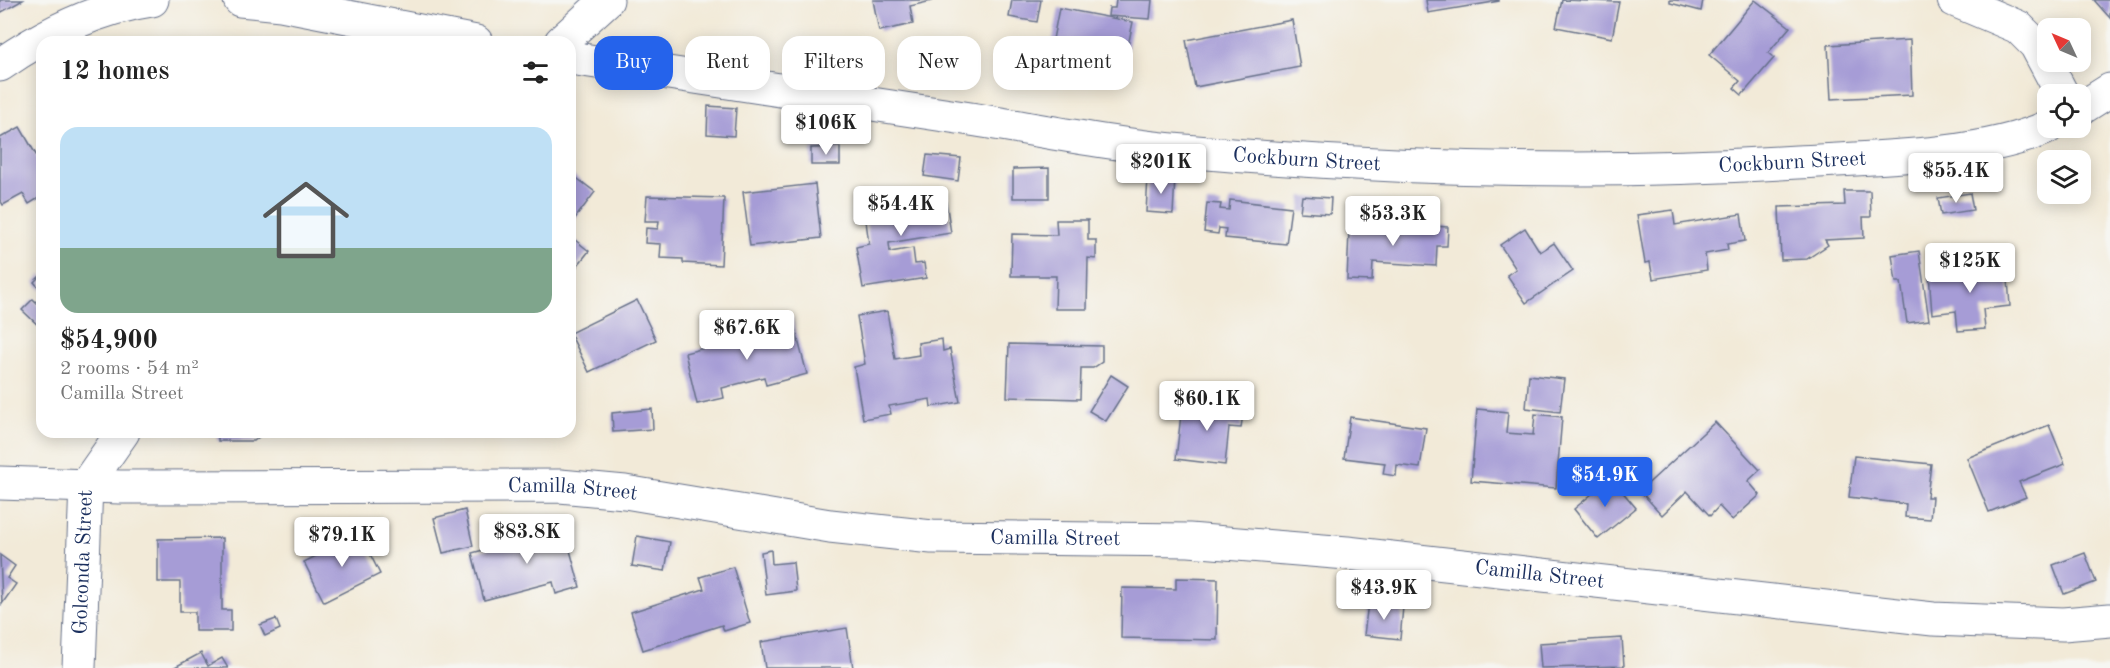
<!DOCTYPE html>
<meta charset="utf-8">
<style>
:root{--surface:#fff;--page:#f6f6f6;--text:#222;--muted:#767676;--accent:#2563eb}
body{margin:0;font-family:"Old Standard TT",serif;background:var(--page);color:var(--text);height:100vh;display:flex;flex-direction:column;font-size:22px;white-space:nowrap}
*{box-sizing:border-box;margin:0}
p{font-size:20px;color:var(--muted)}
.icon{flex:none;width:33px;height:33px;fill:none;stroke:currentColor;stroke-width:2;stroke-linecap:round;stroke-linejoin:round}
.map{position:relative;flex:1;overflow:hidden}
.side{position:absolute;left:36px;top:36px;width:540px;height:402px;display:flex;flex-direction:column;background:var(--surface);border-radius:18px;box-shadow:0 3px 15px #0003}
.side>*{flex:none}
.hud{position:absolute;left:594px;top:36px;width:570px;height:54px;display:flex;gap:12px}
.needle{width:39px;rotate:314deg}
.controls{position:absolute;left:2037px;top:18px;display:grid;gap:12px}
.controls a{display:grid;place-items:center;width:54px;height:54px;border-radius:12px;background:var(--surface);box-shadow:0 3px 15px #0003;font-size:30px}
.price{position:absolute;translate:-50% -51px;padding:0 14px;border-radius:6px;background:#fff;color:#222;font-size:20px;line-height:39px;filter:drop-shadow(0 2px 3px #0008)}
.price::after{content:'';position:absolute;left:50%;top:36px;width:18px;height:14px;margin-left:-9px;background:inherit;clip-path:polygon(0 0,100% 0,50% 100%)}
.price.active{background:var(--accent);color:#fff}
ul{padding:0;list-style:none}
li{display:grid;align-content:center;gap:12px;height:318px;padding:0 24px}
li span{display:grid;place-items:center;height:186px;border-radius:18px;color:#555}
li>.icon{margin-inline-start:auto}
span .icon{width:108px;height:108px;fill:#fffc;stroke-width:1}
li b{font-size:26px}
h2{display:flex;justify-content:space-between;align-items:center;height:72px;padding:0 24px;font-size:26px}
.pill{padding:0 21px;border-radius:18px;background:var(--surface);box-shadow:0 3px 15px #0003;font-size:21px;line-height:54px}
.pill.active{background:var(--accent);color:#fff}
.map>svg:first-child{display:block}
</style>
<div class="map">
<svg width="2110" height="668" viewBox="0 0 2110 668">
<rect width="100%" height="100%" fill="#f6f6f2"/>
<filter id="ink" filterUnits="userSpaceOnUse"><feTurbulence type="fractalNoise" baseFrequency=".0167" numOctaves="2"/><feDisplacementMap in="SourceGraphic" scale="12" xChannelSelector="R" yChannelSelector="G"/><feConvolveMatrix kernelMatrix="1 2 1 2 8 2 1 2 1" color-interpolation-filters="sRGB"/></filter>
<filter id="wash" filterUnits="userSpaceOnUse"><feTurbulence type="fractalNoise" baseFrequency=".008" numOctaves="4" result="noise"/><feDisplacementMap in="SourceGraphic" scale="24" xChannelSelector="R" yChannelSelector="G"/><feGaussianBlur stdDeviation="1.35" result="paint"/><feColorMatrix in="noise" values="0 0 0 0 0 0 0 0 0 0 0 0 0 0 0 0 0 1.4 0 .05"/><feComposite in="paint" operator="in"/></filter>
<g filter="url(#wash)">
<rect width="100%" height="100%" fill="#f2ead8"/>
<g id="blocks">
<g fill="#a69cd6">
<path d="M0,0h23l-23,13z"/>
<path d="M873,0h59v1l-22,5 3,18 -34,7z"/>
<path d="M1012,0h29l-4,22 -28,-5z"/>
<path d="M1116,0h36l-2,19 -42,-3 1,-8h6z"/>
<path d="M1426,0h73v1l-71,12z"/>
<path d="M1562,0l57,2 -7,36 -56,-11z"/>
<path d="M1670,0h33l-2,11 -31,-8z"/>
<path d="M1755,0l35,27 -22,26 6,5 -32,37 -8,-7 6,-7 -31,-26z"/>
<path d="M2094,0h16v18z"/>
<path d="M1059,8l74,14 -12,57 -37,-7 1,-7 -8,-2 -4,18 -27,-5z"/>
<path d="M1292,20l8,47 -105,20 -9,-47z"/>
<path d="M1910,40l2,55 -81,4 -3,-54z"/>
<path d="M708,106l28,2 -2,28 -27,-2z"/>
<path d="M815,124l32,1v19l-32,-1z"/>
<path d="M20,127l22,38v31l-13,8 -6,-10 -20,11 -3,-5v-62z"/>
<path d="M840,147v18h-29v-17z"/>
<path d="M927,155l34,3 -3,23 -34,-5z"/>
<path d="M1049,168v30h-36v-29z"/>
<path d="M570,173l25,19 -25,33z"/>
<path d="M1148,177l27,1 -2,36 -27,-2z"/>
<path d="M815,184l6,54 -71,8 -7,-54z"/>
<path d="M944,189l7,44 -62,10 1,9 23,-4 2,16 9,-1 2,15 -63,10 -7,-41 13,-3 -4,-30 19,-3 -2,-12z"/>
<path d="M1844,191h26l1,26h-8l1,21 -39,2 3,5 -21,14 -26,1 -2,-53 66,-2z"/>
<path d="M1970,193l3,17 -32,5 -3,-17z"/>
<path d="M647,196l77,2 -3,67 -38,-2v-4l-23,-1 1,-14 -16,-1 1,-15 12,1 1,-8h-14z"/>
<path d="M1302,196l29,2 -1,16 -30,-2z"/>
<path d="M1230,200l61,7 -5,37 -61,-6 1,-9 -7,-1 -1,6 -14,-2 3,-29 14,1 -1,5 9,1z"/>
<path d="M1673,210l2,15 66,-11 4,27 -18,3 1,6 -23,4 2,16 -54,9 -3,-17 -5,1 -8,-48z"/>
<path d="M1056,220h32v20h8v19l-8,-1 -1,51h-32l1,-33h-45l1,-42 45,1z"/>
<path d="M1369,222l79,5 -1,19h-10l-1,20 -63,-4 -1,19 -25,-1 2,-49 19,1z"/>
<path d="M1525,228l15,24 14,-9 19,28 -47,32 -19,-28 9,-6 -16,-24z"/>
<path d="M570,236l19,15 -15,19 -4,-2z"/>
<path d="M1919,251l10,69 -22,3 -6,-41h-5l-4,-27z"/>
<path d="M2007,266l3,40 -27,3 2,20 -27,2 -2,-20 -24,3 -3,-40z"/>
<path d="M42,274v17l-8,-9z"/>
<path d="M33,299l9,9v21l-20,-19z"/>
<path d="M637,300l19,40 -67,32 -19,-39z"/>
<path d="M887,311l8,48 24,-4 -1,-12 24,-4 1,12 7,-2 10,53 -29,5 -1,-8 -41,7 2,8 -28,5 -9,-52 11,-3 -8,-48z"/>
<path d="M792,317l15,57 -41,11 -2,-8 -42,11 2,10 -27,6 -12,-51 59,-15 -2,-9 14,-3 4,14 10,-2 -4,-15z"/>
<path d="M1009,344l93,2v16l-9,6h-12l-1,31 -73,-2z"/>
<path d="M1111,375l17,11 -22,35 -17,-10z"/>
<path d="M1529,375l35,4 -4,33 -34,-4z"/>
<path d="M1203,402l41,4 -3,22 -12,-1 -4,38 -49,-6 6,-53 21,2z"/>
<path d="M652,409l1,20 -40,3 -1,-19z"/>
<path d="M1477,409l31,3 -2,21 27,2 2,-21 27,3 -6,71 -85,-7z"/>
<path d="M1350,417l76,11 -6,40 -23,-3 -1,11 -13,-2 2,-11 -41,-5z"/>
<path d="M1715,422l45,48 -12,11 12,14 -28,25 -13,-14 -9,10 -23,-25 -25,24 -22,-24z"/>
<path d="M2049,425l16,39 -46,18 7,15 -37,15 -22,-54z"/>
<path d="M218,432h47l-11,9h-36z"/>
<path d="M1854,456l77,8 -4,33h5l-2,22 -25,-2 1,-13 -57,-7z"/>
<path d="M1611,478l25,30 -38,31 -24,-30z"/>
<path d="M465,510l8,36 -30,7 -9,-35z"/>
<path d="M564,528l16,59 -24,7 -3,-12 -69,18 -12,-47z"/>
<path d="M360,534l20,40 -56,28 -20,-40z"/>
<path d="M637,536l33,6 -5,29 -33,-5z"/>
<path d="M222,538v72h9v21h-36v-19h-15v-30h-22v-43z"/>
<path d="M771,550l1,14 21,-2 3,29 -30,4 -5,-43z"/>
<path d="M2085,553l11,29 -32,12 -11,-29z"/>
<path d="M0,555l15,11 -8,12 9,6 -14,20z"/>
<path d="M733,567l17,56 -26,8 -2,-6 -79,25 -12,-38 73,-23 -4,-12z"/>
<path d="M1176,578l42,1 -1,61 -96,-2 1,-50 54,1z"/>
<path d="M1368,603l35,4 -3,32 -36,-4z"/>
<path d="M276,619l4,10 -15,7 -5,-11z"/>
<path d="M847,628l6,40h-88l-4,-26z"/>
<path d="M1622,638l2,28 -83,2 -2,-25z"/>
<path d="M201,653l7,13 14,-8 6,10h-55z"/>
</g>
</g>
</g>
<g filter="url(#ink)">
<use href="#blocks" fill-opacity="0" stroke="#667089" stroke-width="1.5"/>
<g fill="none" stroke-linecap="round" stroke-linejoin="round">
<defs>
<g id="minor">
<path d="M240,0l41,4 195,38"/>
<path d="M1954,0l64,27 18,18 26,49"/>
<path d="M561,42l46,-42"/>
<path id="s1" d="M570,58c136,21 271,41 407,62 68,11 138,25 207,31 204,18 409,24 613,11 72,-4 186,-5 251,-35"/>
<path d="M0,65c46,-32 96,-57 152,-65"/>
<path d="M2080,109l30,-19"/>
<path id="s2" d="M0,483l120,4 440,-1 65,6 205,34 102,11 257,3 158,13 586,66 130,5 47,-4"/>
<path id="s3" d="M79,668l7,-183 37,-53"/>
</g>
</defs>
<use href="#minor" stroke="#667089" stroke-width="35"/>
<use href="#minor" stroke="#fff" stroke-width="33"/>
</g>
</g>
<g text-anchor="middle" dominant-baseline="central" stroke-width="5" stroke-linejoin="round" paint-order="stroke">
<g font-size="21" fill="#1b2f5e" stroke="#f6f6f2">
<text stroke="none"><textPath href="#s1" startOffset="744">Cockburn Street</textPath></text>
<text stroke="none"><textPath href="#s1" startOffset="1230">Cockburn Street</textPath></text>
<text stroke="none"><textPath href="#s2" startOffset="573">Camilla Street</textPath></text>
<text stroke="none"><textPath href="#s2" startOffset="1059">Camilla Street</textPath></text>
<text stroke="none"><textPath href="#s3" startOffset="106">Golconda Street</textPath></text>
<text stroke="none"><textPath href="#s2" startOffset="1545">Camilla Street</textPath></text>
</g>
</g>
</svg>
<div class="controls">
<a><svg class="needle" viewBox="-14 -14 28 28"><path d="M0-13l5 13h-10z" fill="#e53935"/><path d="M0 13l5-13h-10z" fill="#767676"/></svg></a>
<a><svg class="icon" aria-label="locate" viewBox="0 0 24 24"><circle cx="12" cy="12" r="6"/><path d="M12 2v4M12 18v4M2 12h4M18 12h4"/></svg></a>
<a><svg class="icon" aria-label="layers" viewBox="0 0 24 24"><path d="M12 4l9 5-9 5-9-5zM3 14l9 5 9-5"/></svg></a>
</div>
<b class="price" style="left:826px;top:156px">$106K</b>
<b class="price" style="left:1161px;top:195px">$201K</b>
<b class="price" style="left:1956px;top:204px">$55.4K</b>
<b class="price" style="left:901px;top:237px">$54.4K</b>
<b class="price" style="left:1393px;top:247px">$53.3K</b>
<b class="price" style="left:1970px;top:294px">$125K</b>
<b class="price" style="left:747px;top:361px">$67.6K</b>
<b class="price" style="left:1207px;top:432px">$60.1K</b>
<b class="price active" style="left:1605px;top:508px">$54.9K</b>
<b class="price" style="left:527px;top:565px">$83.8K</b>
<b class="price" style="left:342px;top:568px">$79.1K</b>
<b class="price" style="left:1384px;top:621px">$43.9K</b>
<div class="hud">
<a class="pill active">Buy</a>
<a class="pill">Rent</a>
<a class="pill">Filters</a>
<a class="pill">New</a>
<a class="pill">Apartment</a>
</div>
<section class="side">
<h2>12 homes<svg class="icon" aria-label="filters" viewBox="0 0 24 24"><path d="M4 7h16M4 17h16"/><circle cx="9" cy="7" r="2"/><circle cx="15" cy="17" r="2"/></svg></h2>
<ul>
<li><span style="background:linear-gradient(#bfe0f5 65%,#7fa58c 0)"><svg class="icon" aria-label="home" viewBox="0 0 24 24"><path d="M3 11l9-7 9 7M6 9v11h12V9"/></svg></span><div><b>$54,900</b><p>2 rooms · 54 m²</p><p>Camilla Street</p></div></li>
</ul>
</section>
</div>
